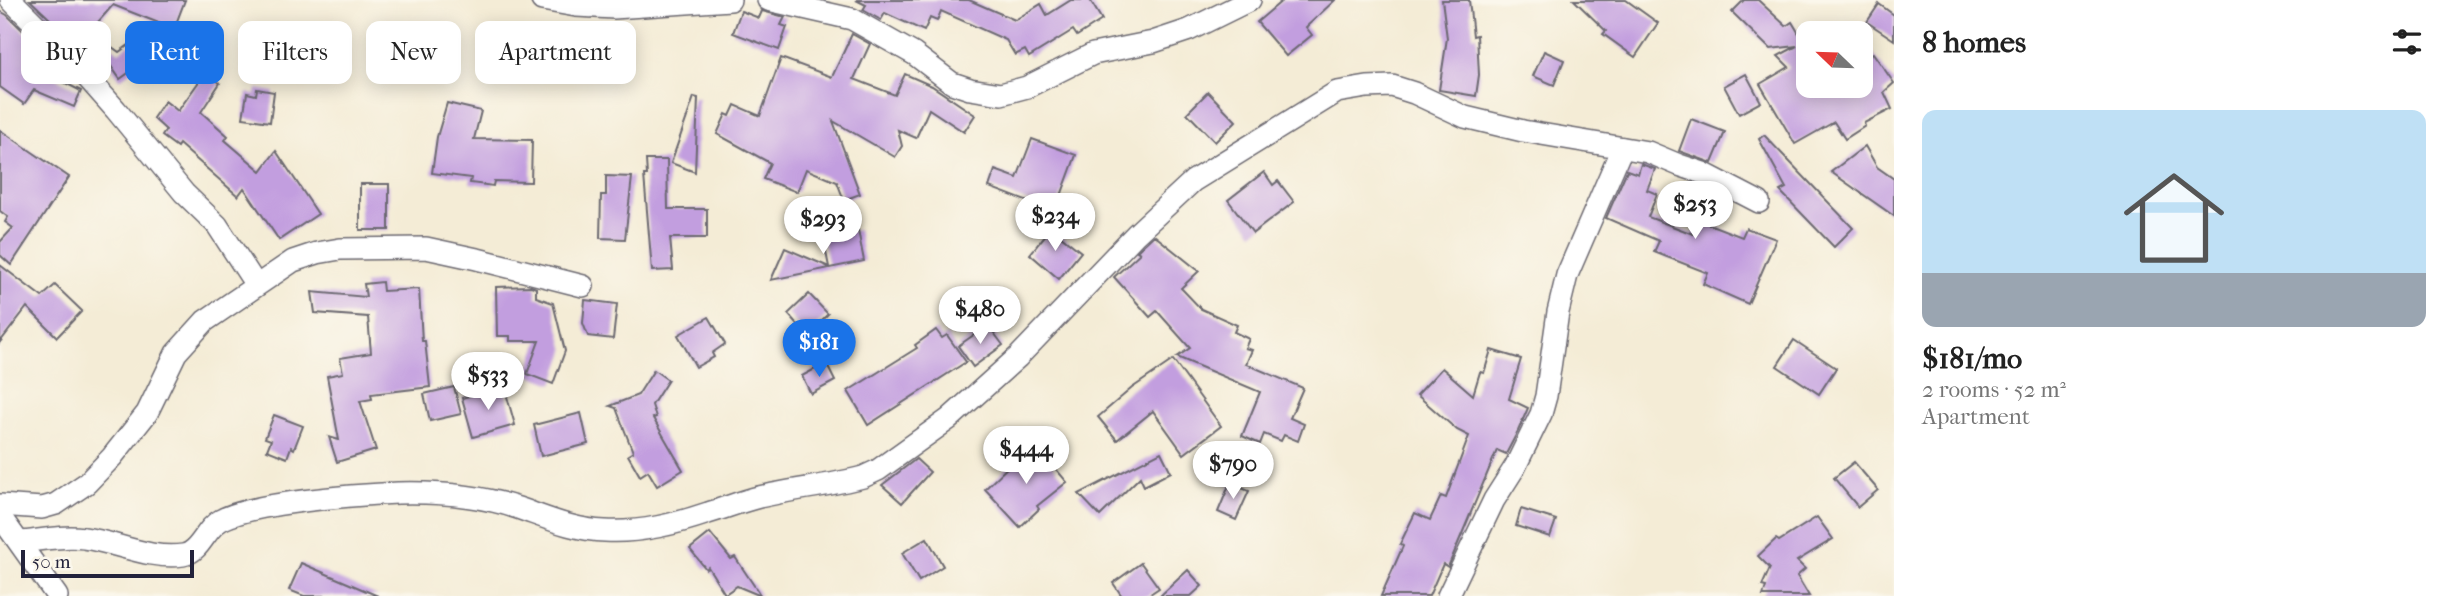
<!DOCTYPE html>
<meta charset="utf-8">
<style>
:root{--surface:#fff;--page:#f2f2f2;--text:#222;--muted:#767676;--line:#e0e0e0;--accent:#1a73e8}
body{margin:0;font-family:"IM FELL French Canon",serif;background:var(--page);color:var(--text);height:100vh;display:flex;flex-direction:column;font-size:26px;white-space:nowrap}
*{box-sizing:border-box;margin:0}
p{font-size:23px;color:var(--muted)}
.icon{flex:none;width:38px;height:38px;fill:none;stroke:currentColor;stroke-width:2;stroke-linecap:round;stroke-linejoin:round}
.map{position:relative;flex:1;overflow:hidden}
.sheet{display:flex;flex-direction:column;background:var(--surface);width:560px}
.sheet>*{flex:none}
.top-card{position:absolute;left:21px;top:21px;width:665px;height:63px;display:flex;gap:14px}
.needle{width:46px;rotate:293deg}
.controls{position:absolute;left:1796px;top:21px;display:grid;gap:14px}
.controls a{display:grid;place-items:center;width:77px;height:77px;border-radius:14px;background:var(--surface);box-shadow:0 4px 18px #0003;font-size:35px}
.scale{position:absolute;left:21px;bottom:18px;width:173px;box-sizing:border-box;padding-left:7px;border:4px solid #22223b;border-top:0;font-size:19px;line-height:24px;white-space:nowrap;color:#22223b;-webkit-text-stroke:5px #fbf7ec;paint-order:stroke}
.price{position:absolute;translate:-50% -60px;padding:0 16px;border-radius:24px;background:#fff;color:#222;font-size:23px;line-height:46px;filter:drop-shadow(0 2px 4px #0008)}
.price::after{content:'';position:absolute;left:50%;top:42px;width:21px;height:16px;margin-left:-10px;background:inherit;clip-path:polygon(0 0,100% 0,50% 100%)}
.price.selected{background:var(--accent);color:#fff}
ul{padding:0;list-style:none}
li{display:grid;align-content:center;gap:14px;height:371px;padding:0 28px}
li+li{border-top:2px solid var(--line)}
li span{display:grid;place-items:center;height:217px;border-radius:14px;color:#555}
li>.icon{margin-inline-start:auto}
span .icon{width:126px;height:126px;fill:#fffc;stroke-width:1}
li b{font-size:30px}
h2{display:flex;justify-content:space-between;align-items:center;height:84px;padding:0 28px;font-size:30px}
.tag{padding:0 24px;border-radius:14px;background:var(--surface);box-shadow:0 4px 18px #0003;font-size:24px;line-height:63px}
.tag.selected{background:var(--accent);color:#fff}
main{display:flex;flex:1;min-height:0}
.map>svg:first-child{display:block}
</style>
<main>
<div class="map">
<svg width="1894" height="596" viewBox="0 0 1894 596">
<rect width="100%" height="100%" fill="#fbf7ec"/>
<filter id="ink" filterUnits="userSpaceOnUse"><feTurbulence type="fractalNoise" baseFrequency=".0143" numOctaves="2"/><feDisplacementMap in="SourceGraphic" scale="14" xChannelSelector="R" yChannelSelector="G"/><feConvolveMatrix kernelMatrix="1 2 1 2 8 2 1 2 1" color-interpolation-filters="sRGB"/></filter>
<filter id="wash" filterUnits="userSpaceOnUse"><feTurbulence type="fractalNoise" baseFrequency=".00686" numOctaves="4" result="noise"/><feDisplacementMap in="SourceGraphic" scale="28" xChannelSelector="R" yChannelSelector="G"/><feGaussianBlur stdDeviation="1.57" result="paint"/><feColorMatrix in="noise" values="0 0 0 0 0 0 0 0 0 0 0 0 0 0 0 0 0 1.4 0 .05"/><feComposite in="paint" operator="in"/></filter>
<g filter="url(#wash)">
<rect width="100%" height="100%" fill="#f4ecd6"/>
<g id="blocks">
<g fill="#c29edf">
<path d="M30,0h155l-11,29 -61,-24 -23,26 29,21 24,-17 13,18 -36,26 -32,-46 -11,12z"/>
<path d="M856,0h113l46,20 26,-16 6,11 24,-15h19l12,20 -25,16 -4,-6 -44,27 -4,-7 -10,5 -9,-15 -65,-29 -4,10 -7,-3 -6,13 -39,-18 -4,7 -18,-10 3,-5z"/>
<path d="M1283,0h52l-29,27 6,8 -26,21 -29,-34z"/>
<path d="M1442,0h27l4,36 4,-1 2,40 -3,21 -37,-6 8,-52z"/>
<path d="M1574,0h52l32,23 -23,34 -32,-23 3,-3z"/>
<path d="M1744,0h14l28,26 6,-4 12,20 4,-2v46h52v-25l13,-8 21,30 -10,9 8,17 -28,14 1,3 -20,13 -11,-17 -39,22 -35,-60 29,-17 -11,-11 19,-10 -27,3 -38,-37z"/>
<path d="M1879,4l15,11v25l-27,-18z"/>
<path d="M0,11l7,4 42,41 -9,14 41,21 -7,16 -40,-17 -10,14 -24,-17z"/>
<path d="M741,11l18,7 3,-7 23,6 -4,8 6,2 -8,23 -46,-17z"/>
<path d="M852,34l18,10 -16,35 41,16 10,-21 27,12 43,29 -11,17 -35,-23 -13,29 -18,-8 4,16 -7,11 -62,-36 27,73 -16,6 -7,-18 -31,-13 -9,23 -34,-13 7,-16 -53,-29 9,-20 4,2 5,-11 25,11 21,-58 51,19z"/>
<path d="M1544,51l20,9 -10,25 -21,-9z"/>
<path d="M205,73l15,10 -19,29 27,24 -3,4 36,31 15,-20 42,63 -39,26 -35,-52 -6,8 -59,-52 -2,3 -15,-11 4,-6 -13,-12 12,-17 13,10z"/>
<path d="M1746,74l15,28 -22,12 -15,-28z"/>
<path d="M257,89l17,3 -4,30 -27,-4 4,-25 9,2z"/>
<path d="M1208,92l28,29 -21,21 -28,-29z"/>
<path d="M694,97l4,1 -3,74 -24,-9z"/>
<path d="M447,103l34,8 -7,28 58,1 -1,42 -37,-1 -1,5 -23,-3 1,-5 -39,-5 5,-36z"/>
<path d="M1691,119l34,13 -13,31 -33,-12z"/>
<path d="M0,130l69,47 -58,88 -11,-10v-13l13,-14 -8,-6 3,-5 -8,-6z"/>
<path d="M1764,135l89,93 -19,19 -54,-56 6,-3 -27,-49z"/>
<path d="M1032,139l44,16 -21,57 -66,-25 6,-17 22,8z"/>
<path d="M1865,146l12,21 17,12v37l-63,-44z"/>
<path d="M646,160h21l1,49h39v29h-37l3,32 -21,1 -8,-96h3z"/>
<path d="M1641,164l14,5 -8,21 10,4 -9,23 45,17 8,-13 41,16 4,-9 30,11 -28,65 -45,-20 5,-11 -54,-21 5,-11 -53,-23 21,-48 11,4z"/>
<path d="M1264,172l9,13 5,-4 16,21 -41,31 -25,-33z"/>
<path d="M606,176l26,1 -7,62 -25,-1 1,-43h5z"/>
<rect x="360" y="184" width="29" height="46"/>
<path d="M1051,228l30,24 -22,27 -29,-25z"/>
<path d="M858,230l6,31 -93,19 14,-32 44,19 -6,-30z"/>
<path d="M1154,235l45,36 -18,17 20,21 36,16 -3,7 15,7 -4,9 7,2 -6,14 57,24 -13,30 14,6 -6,17 -14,-6 -3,6 -17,-7 -4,10 -18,-8 18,-44 -83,-35 13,-9 -33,-37 -7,6 -36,-40 26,-24 -3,-2z"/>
<path d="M0,265l42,32 13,-12 27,26 -25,26 -30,-30 -27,35z"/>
<path d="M382,282l1,9 36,-2 3,52h3l5,46 -59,7 1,5 -12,2 16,49 -39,12 -8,-25 10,3 -12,-64 16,-3 -3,-15 31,-5 -3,-36 -53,-4 -3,-21 54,5 -2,-13z"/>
<path d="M531,286l5,2v9l17,6 12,48 -12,33 -26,-10 12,-33h-29v-5h-13l-1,-49z"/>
<path d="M809,294l19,20 -21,21 -19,-21z"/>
<path d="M585,300l32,4 -4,35 -25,-3 -5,-13z"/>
<path d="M709,317l16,27 -13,9 2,4 -18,10 -18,-32z"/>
<path d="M988,325l15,20 -30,22 -15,-21z"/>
<path d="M936,330l6,8 5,-3 19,27 -98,63 -20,-34 69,-43 -2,-3z"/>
<path d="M1794,340l42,28 -17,26 -42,-28z"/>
<path d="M1491,350l30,9 -12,40 19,9 -10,23 -12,23 -9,-4 -43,103 -6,14 -5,-3 -14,32h-48l22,-50 -3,-2 15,-31 15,7 11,-24 5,2 23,-62 -12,-6 -40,-35 25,-27 31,27 7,-23 4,1z"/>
<path d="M1173,360l48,66 -37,28 -31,-43 -36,29 -19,-23 34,-29z"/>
<path d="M826,363l9,18 -24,13 -9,-18z"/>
<path d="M654,370l14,10 -16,25 4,12 -3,1 30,52 -26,16 -9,-15 -8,5 -12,-21 5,-3 -17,-44 -6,-2 28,-11z"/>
<path d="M504,386l11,39 -42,12 -11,-39z"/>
<path d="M454,387l7,27 -31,7 -6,-27z"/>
<path d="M581,413l7,31 -47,12 -7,-31z"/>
<path d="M274,415l29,11 -9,23 -3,-2 -4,11 -20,-8 4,-10 -6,-2z"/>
<path d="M1038,448l29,34 -30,24 2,3 -19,18 -35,-38 33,-32 5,4z"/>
<path d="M1161,452l10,20 -27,14 -4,-9 -40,39 -21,-22z"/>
<path d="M916,459l14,13 -28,31 -20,-18z"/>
<path d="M1854,462l24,28 -20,17 -24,-29z"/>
<path d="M1230,483l19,8 -13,29 -18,-8z"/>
<path d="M1521,509l35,11 -6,17 -34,-11z"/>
<path d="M1817,517l16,22 -36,22 8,8 -8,7 12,20h-46l3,-9 -4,-1 8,-18 -12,-12 18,-17 3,2z"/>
<path d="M710,533l21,26 4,-2 26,39 -24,-10 -12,8 -17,-27 -2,2 -16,-20z"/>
<path d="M927,538l16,28 -24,15 -17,-28z"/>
<path d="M301,563l77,33h-74l-15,-6z"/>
<path d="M1141,563l18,25 -12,8h-25l-9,-13z"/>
<path d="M1188,570l14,16 -11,10h-31z"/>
</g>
</g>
</g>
<g filter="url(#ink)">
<use href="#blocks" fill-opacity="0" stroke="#6c6971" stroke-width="2"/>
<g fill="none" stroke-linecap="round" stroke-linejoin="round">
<defs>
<g id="street">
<path d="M11,0l67,67 38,43 68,83 33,32 39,60"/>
<path d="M542,0l34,6 38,2 116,-8"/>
<path d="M768,0l84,19 62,35 38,29 18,6 31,5 26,-7 66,-33 60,-12 36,-12 61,-30"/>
<path d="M0,505l42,3 14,-4 31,-21 25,-26 35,-44 29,-60 29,-32 88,-60 24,-8 23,-4 86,-1 51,11 106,27"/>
<path d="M0,516l57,80"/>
<path d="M21,542c20,-2 43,-7 63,-4 32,4 66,22 99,17 18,-3 22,-27 38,-35 34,-18 136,-25 177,-27 41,-1 81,2 120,15 29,10 56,22 87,23 34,2 71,-7 103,-18 17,-5 34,-12 51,-16 34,-8 69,-11 104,-20l15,-7 71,-51 69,-62 118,-123 57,-53 144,-89 30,-5 25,-1 22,7 51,24 58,14 125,21 31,13 24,8 56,29"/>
<path d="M1448,596l46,-96 21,-33 26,-53 5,-18 12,-84 9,-37 55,-127"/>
</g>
</defs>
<use href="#street" stroke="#6c6971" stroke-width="24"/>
<use href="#street" stroke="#fff" stroke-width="21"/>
</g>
</g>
</svg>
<div class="controls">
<a><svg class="needle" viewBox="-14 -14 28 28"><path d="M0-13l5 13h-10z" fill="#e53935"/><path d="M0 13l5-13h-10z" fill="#767676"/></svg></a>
</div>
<div class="scale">50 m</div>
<b class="price" style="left:1695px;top:241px">$253</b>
<b class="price" style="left:1055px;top:253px">$234</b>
<b class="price" style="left:823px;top:256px">$293</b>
<b class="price" style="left:980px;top:346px">$480</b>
<b class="price selected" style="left:819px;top:379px">$181</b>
<b class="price" style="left:488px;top:412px">$533</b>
<b class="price" style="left:1026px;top:486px">$444</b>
<b class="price" style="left:1233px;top:501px">$790</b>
<div class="top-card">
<a class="tag">Buy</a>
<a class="tag selected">Rent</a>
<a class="tag">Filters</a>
<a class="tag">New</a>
<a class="tag">Apartment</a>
</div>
</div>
<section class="sheet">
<h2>8 homes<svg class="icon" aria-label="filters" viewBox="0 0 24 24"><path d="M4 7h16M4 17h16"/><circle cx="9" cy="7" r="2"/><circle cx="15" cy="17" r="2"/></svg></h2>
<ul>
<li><span style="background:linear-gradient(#bfe0f5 75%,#9aa5b1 0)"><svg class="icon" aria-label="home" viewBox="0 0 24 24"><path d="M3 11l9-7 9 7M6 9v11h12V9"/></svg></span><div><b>$181/mo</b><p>2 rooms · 52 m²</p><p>Apartment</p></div></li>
</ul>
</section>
</main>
